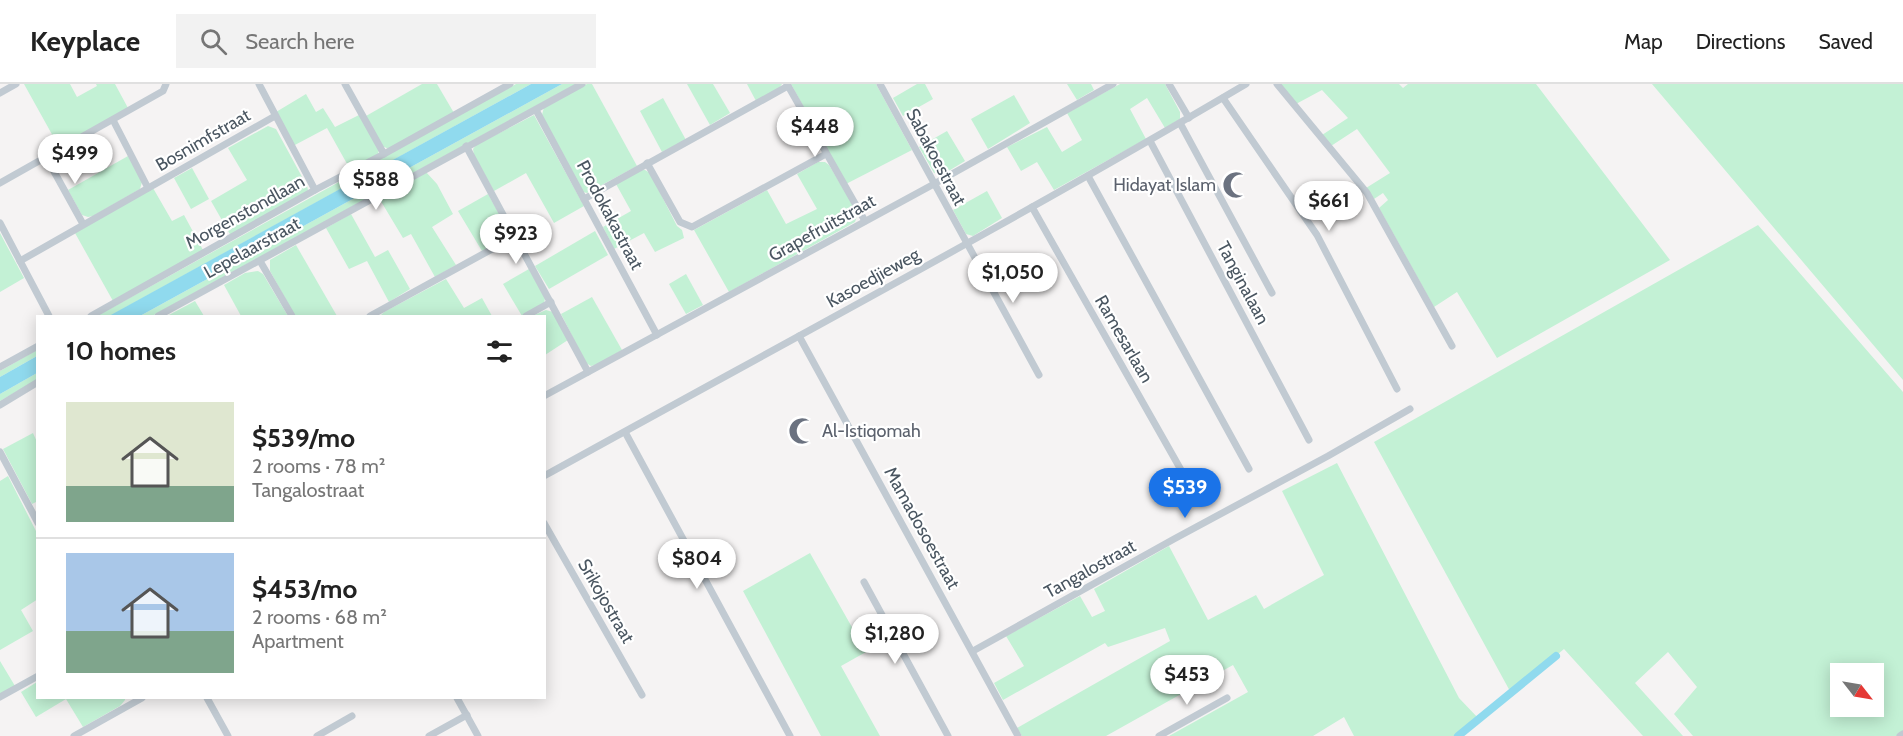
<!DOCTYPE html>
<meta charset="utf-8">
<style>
:root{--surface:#fff;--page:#f2f2f2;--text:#222;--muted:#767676;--line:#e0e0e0;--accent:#1a73e8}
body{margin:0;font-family:Cabin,sans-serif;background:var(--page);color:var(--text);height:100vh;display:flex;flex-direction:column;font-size:22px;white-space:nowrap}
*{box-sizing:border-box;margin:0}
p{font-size:20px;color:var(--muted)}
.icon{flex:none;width:33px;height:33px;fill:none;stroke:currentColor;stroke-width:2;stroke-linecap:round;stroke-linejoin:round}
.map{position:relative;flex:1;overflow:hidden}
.sheet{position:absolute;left:36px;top:231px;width:510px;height:384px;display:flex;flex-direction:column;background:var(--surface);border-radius:0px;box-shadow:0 3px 15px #0003}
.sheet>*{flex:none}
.needle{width:39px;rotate:121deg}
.controls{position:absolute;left:1830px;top:579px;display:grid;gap:12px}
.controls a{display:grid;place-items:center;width:54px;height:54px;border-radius:0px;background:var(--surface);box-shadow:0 3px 15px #0003;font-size:30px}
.price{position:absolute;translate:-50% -51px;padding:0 14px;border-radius:21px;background:#fff;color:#222;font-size:20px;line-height:39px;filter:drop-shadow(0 2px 3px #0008)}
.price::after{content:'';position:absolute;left:50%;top:36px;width:18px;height:14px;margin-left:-9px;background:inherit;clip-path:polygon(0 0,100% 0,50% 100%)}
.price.on{background:var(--accent);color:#fff}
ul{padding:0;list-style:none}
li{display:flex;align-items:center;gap:18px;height:150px;padding:0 30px}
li+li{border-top:2px solid var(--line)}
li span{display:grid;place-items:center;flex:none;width:168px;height:120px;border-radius:0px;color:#555}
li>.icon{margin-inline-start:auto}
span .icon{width:72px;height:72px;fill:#fffc;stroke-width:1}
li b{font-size:26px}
h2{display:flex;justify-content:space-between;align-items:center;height:72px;padding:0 30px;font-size:26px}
header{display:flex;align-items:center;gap:36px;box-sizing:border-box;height:84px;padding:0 30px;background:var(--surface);border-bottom:2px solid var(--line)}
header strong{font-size:28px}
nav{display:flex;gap:33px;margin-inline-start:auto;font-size:21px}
.search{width:420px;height:54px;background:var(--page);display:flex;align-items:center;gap:15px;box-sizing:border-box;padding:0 21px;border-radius:0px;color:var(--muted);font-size:22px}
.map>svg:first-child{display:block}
</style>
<header>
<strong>Keyplace</strong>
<div class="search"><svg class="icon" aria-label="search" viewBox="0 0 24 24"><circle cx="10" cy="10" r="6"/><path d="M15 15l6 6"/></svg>Search here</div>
<nav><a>Map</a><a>Directions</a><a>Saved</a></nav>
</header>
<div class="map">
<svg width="1903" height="652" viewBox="0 0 1903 652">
<rect width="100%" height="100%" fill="#f5f3f3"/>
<g fill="#c3f1d5" fill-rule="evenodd">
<path d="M24,0h46l7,13 20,-11 -1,-2h19l13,24 -69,39z"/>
<path d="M422,0h15l17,29 -65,36 -7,-3 -16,-30z"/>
<path d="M516,0h15l-421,232h-13z"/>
<path d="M562,0h14l-424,232h-12z"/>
<path d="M587,0h5l45,82 -50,27 -4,-1 -41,-77 2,-8z"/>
<path d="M687,0h26l17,29 -20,12z"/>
<path d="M747,0h35l-3,4 -23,13z"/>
<path d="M791,0h85l36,66 -66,34z"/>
<path d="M917,0h8l8,15 -30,17 -10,-18z"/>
<path d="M1067,0h24l3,6 -17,10z"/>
<path d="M1120,0h45l15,28v7l-15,9 -18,-30 -17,11 16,30 -92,51 -17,-28 -16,9 -14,-24 40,-20 15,25 20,-12 -15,-27z"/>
<path d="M1280,0h119l4,4 5,-4h128l134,176 -173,98 -40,-66 -23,15 -55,-99 9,-8 -5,-7 -9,6 -8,-11 24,-15 -33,-44 -26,17 -9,-11 26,-17 -26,-28 -26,14z"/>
<path d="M1652,0h251v296l-11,-13z"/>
<path d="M306,10l10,18 7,-4 12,19 24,-12 20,35 -1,4 -27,17 -24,-43 -34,18 -17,-34z"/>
<path d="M1014,11l16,28 -42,26 -17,-30z"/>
<path d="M663,14l23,42 -24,12 -22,-41z"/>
<path d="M534,31l50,91 -30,17 -28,-50 -32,18 -20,-36 -1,-6 3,-4z"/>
<path d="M268,42l8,3 31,57 1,4 -2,4 -75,42 -20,-35 36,-21 -19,-32z"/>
<path d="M947,47l18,30 -23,14 -8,-2 -15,-26z"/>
<path d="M128,72l14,26 -2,7 -47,27 -5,1 -6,-2 -14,-25z"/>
<path d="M818,78h7l4,3 29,48 -3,9 -126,70 -35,-62 73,-40 19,34 31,-15 -20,-35z"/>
<path d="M192,84l17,31 -18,10 -17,-31z"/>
<path d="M640,86h5l5,3 27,53 5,4 2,8 -29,14 -11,-19 -30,16 -11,-22 28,-16 -15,-27z"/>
<path d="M426,88l11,12 16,30 -21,13 24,38 -21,12 -24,-43 -8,4 -24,-40z"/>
<path d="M153,104l19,33 12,-6 19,35 -90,51 -38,-68z"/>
<path d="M987,107l15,27 -29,18 -7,-2 -13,-24z"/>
<path d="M488,110l20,36 -1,6 -25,15 -24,-40z"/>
<path d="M351,130l24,43 13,-7 22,39 -21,13 -22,-41 -18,8 -23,-41z"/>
<path d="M1758,141l145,167v343l-2,1h-208l-19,-22 23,-27 -29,-35 -33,31 48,53h-40l-79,-87 -53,44 -137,-251zM1840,590h34v32h-34z"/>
<path d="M595,147l13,24 -59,34 -14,-23z"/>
<path d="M0,149l24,45 -24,14z"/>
<path d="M296,161l41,71h-42l-25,-45v-11z"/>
<path d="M529,185l16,29 -1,6 -22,12 -19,-32z"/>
<path d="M258,187l5,3 25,42h-47l-17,-31 21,-12z"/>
<path d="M686,190l17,31 -17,9 -17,-30z"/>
<path d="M446,195l18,29 18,-10 10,18h-112l4,-4z"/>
<path d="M592,213l30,53 -24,14 -7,2 -5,-3 -25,-49z"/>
<path d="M195,217l9,15h-37z"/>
<path d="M546,226l7,2 15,28 -23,15 -1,-39h-12z"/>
<path d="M37,266v6l-37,21v-6z"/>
<path d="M37,289v7l-37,21v-7z"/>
<path d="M33,349l4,9 1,59 -6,3 -29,-55z"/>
<path d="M1337,379l122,235 20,21 -21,17h-104l-10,-19 -31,19h-144l79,-44 -15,-27 -127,71h-84l-5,-8 153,-87 -5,-13 -57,19 -3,-4 -102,57 -9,-17 30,-17 -18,-30 74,-40 12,21 13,-6 -11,-22 75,-43 39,74 48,-25 8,14 60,-34 -42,-84z"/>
<path d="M8,392l29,57 1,66 -17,11 12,21 -33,19v-169z"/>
<path d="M810,469l56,99 -25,14 39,70h-59l-78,-145z"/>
<path d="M0,577l15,25 -15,9z"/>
<path d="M37,598l1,16h87v2l-5,6 -37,21 -17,-28 -30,18 -15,-25z"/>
</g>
<g fill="#90daee">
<path d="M531,0h31l-422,232h-31z"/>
<path d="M37,272v17l-37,21v-17z"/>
</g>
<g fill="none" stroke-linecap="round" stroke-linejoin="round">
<path stroke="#90daee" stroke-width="8" d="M1458,652l98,-80"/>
<g stroke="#c1cad2" stroke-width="7">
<path d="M259,0l56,106"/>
<path d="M345,0l39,70"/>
<path d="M787,0l78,137"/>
<path d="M880,0l159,291"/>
<path d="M1169,0l20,34"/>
<path d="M1277,0l90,109 85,153"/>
<path d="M0,9l16,-9"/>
<path d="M1223,14l94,137 80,154"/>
<path d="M536,26l121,225"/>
<path d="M113,36l35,68"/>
<path d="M1180,39l92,170"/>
<path d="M1150,57l159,299"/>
<path d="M466,62l122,226"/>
<path d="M46,73l37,67"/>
<path d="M647,79l33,59 12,5 134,-73"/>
<path d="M1088,92l161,293"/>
<path d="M0,99l163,-92 3,-7"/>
<path d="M584,115l204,-113"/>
<path d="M1032,123l157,277"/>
<path d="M0,139l49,93"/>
<path d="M20,177l255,-145"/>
<path d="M260,177l32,55"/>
<path d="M91,232l224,-126 69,-36 126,-70"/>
<path d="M158,232l424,-232"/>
<path d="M370,232l144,-79"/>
<path d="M526,232l25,-14"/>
<path d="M799,252l219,400"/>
<path d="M0,283l38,-21"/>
<path d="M544,312l390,-212 179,-100"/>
<path d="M0,321l38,-23"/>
<path d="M625,348l165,304"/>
<path d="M0,368l38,71"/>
<path d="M544,392c235,-130 472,-256 702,-392"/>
<path d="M544,439l98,172"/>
<path d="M864,498l84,154"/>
<path d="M973,567l201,-112 154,-83 82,-47"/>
<path d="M0,613l38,-21"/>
<path d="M207,614l21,38"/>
<path d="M457,614l21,38"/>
<path d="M74,652l68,-38"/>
<path d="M317,652l35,-20"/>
<path d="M429,652l38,-21"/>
<path d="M1159,652l68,-38"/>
<path d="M1900,652l3,-2"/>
</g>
</g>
<defs>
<symbol id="mosque-bare" viewBox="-9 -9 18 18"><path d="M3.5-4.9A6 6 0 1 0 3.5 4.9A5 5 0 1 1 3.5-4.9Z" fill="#6b7280" stroke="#fff" stroke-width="2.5" paint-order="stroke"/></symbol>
</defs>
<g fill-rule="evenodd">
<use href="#mosque-bare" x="1217" y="82" width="38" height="38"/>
<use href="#mosque-bare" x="783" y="328" width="38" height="38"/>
</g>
<g text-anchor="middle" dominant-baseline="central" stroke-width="4.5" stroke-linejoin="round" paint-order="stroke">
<g font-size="18" fill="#4a5661" stroke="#fff">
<text transform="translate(203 56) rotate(-30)">Bosnimfstraat</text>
<text transform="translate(936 73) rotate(62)">Sabakoestraat</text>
<text transform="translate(245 128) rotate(-29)">Morgenstondlaan</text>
<text transform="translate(610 131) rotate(62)">Prodokakastraat</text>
<text transform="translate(822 144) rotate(-29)">Grapefruitstraat</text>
<text transform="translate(252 164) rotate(-29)">Lepelaarstraat</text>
<text transform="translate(873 194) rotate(-29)">Kasoedjieweg</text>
<text transform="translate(1243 199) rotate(62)">Tanginalaan</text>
<text transform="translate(1124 255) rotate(60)">Ramesarlaan</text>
<text transform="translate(922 444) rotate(61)">Mamadosoestraat</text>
<text transform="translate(1090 485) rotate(-29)">Tangalostraat</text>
<text transform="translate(606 517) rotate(60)">Srikojostraat</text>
</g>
<g font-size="18" fill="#5b616d" stroke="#fff" text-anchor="end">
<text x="1216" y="101">Hidayat Islam</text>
<text x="822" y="347" text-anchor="start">Al-Istiqomah</text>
</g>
</g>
</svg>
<div class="controls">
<a><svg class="needle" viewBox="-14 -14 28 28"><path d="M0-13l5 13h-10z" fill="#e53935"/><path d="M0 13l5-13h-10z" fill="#767676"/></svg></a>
</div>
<b class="price" style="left:815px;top:74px">$448</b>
<b class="price" style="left:75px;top:101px">$499</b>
<b class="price" style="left:376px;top:127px">$588</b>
<b class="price" style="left:1329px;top:148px">$661</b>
<b class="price" style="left:516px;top:181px">$923</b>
<b class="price" style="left:1013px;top:220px">$1,050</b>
<b class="price on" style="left:1185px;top:435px">$539</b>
<b class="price" style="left:697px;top:506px">$804</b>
<b class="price" style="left:895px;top:581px">$1,280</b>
<b class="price" style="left:1187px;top:622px">$453</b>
<section class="sheet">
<h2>10 homes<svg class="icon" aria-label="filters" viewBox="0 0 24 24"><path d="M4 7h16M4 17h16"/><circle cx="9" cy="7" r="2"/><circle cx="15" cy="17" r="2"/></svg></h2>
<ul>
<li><span style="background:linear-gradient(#dfe7d0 70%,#7fa58c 0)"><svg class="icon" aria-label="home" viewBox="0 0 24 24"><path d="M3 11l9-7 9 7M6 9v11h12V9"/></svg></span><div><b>$539/mo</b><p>2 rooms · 78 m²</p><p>Tangalostraat</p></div></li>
<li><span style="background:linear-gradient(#a9c7e8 65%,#7fa58c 0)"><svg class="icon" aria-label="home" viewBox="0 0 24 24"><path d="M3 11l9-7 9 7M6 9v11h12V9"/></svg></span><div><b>$453/mo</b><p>2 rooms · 68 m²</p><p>Apartment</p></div></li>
</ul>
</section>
</div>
